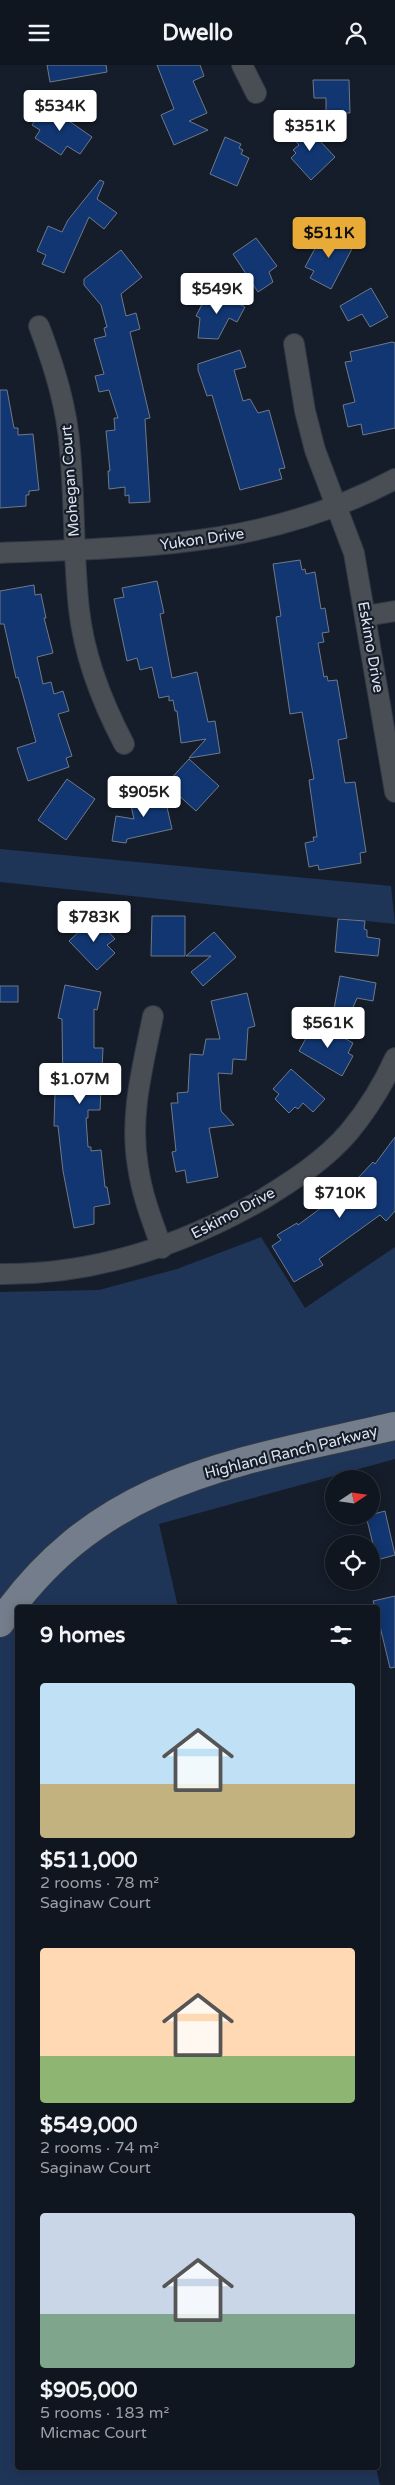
<!DOCTYPE html>
<meta charset="utf-8">
<style>
:root{--surface:#101620;--page:#191f29;--text:#f1f3f6;--muted:#9c9fa5;--line:#30353e;--accent:#e8ab37}
body{margin:0;font-family:"Varela Round",sans-serif;background:var(--page);color:var(--text);height:100vh;display:flex;flex-direction:column;font-size:19px;white-space:nowrap}
*{box-sizing:border-box;margin:0}
p{font-size:16px;color:var(--muted)}
.icon{flex:none;width:28px;height:28px;fill:none;stroke:currentColor;stroke-width:2;stroke-linecap:round;stroke-linejoin:round}
.map{position:relative;flex:1;overflow:hidden}
.side{position:absolute;left:15px;top:1540px;width:365px;height:865px;display:flex;flex-direction:column;background:var(--surface);border-radius:5px;box-shadow:0 2px 12px #0003,0 0 0 1px var(--line)}
.side>*{flex:none}
.needle{width:32px;rotate:77deg}
.buttons{position:absolute;left:325px;top:1405px;display:grid;gap:10px}
.buttons a{display:grid;place-items:center;width:55px;height:55px;border-radius:50%;background:var(--surface);box-shadow:0 2px 12px #0003,0 0 0 1px var(--line);font-size:25px}
.price{position:absolute;translate:-50% -42px;padding:0 11px;border-radius:5px;background:#fff;color:#222;font-size:16px;line-height:32px;filter:drop-shadow(0 1px 2px #0008)}
.price::after{content:'';position:absolute;left:50%;top:30px;width:15px;height:11px;margin-left:-8px;background:inherit;clip-path:polygon(0 0,100% 0,50% 100%)}
.price.current{background:var(--accent);color:#111}
ul{padding:0;list-style:none}
li{display:grid;align-content:center;gap:10px;height:265px;padding:0 25px}
li span{display:grid;place-items:center;height:155px;border-radius:5px;color:#555}
li>.icon{margin-inline-start:auto}
span .icon{width:90px;height:90px;fill:#fffc;stroke-width:1}
li b{font-size:21px}
h2{display:flex;justify-content:space-between;align-items:center;height:60px;padding:0 25px;font-size:21px}
header{display:flex;justify-content:space-between;align-items:center;height:65px;padding:0 25px;background:var(--surface);font-size:22px;font-weight:800}
.map>svg:first-child{display:block}
</style>
<header><svg class="icon" aria-label="menu" viewBox="0 0 24 24"><path d="M4 6h16M4 12h16M4 18h16"/></svg>Dwello<svg class="icon" aria-label="person" viewBox="0 0 24 24"><circle cx="12" cy="8" r="4"/><path d="M4 21q1-7 8-7t8 7"/></svg></header>
<div class="map">
<svg width="395" height="2420" viewBox="0 0 395 2420">
<rect width="100%" height="100%" fill="#151d2a"/>
<g fill="#1f3558">
<path d="M0,784l391,37 4,38 -395,-42z"/>
<path d="M261,1172l44,71 90,-61v212l-236,65 19,83h-160v860l358,1 4,17h-380v-1193l99,-2 78,-21z"/>
</g>
<g fill="#113671" stroke="#6f7989">
<path d="M47,0h59l1,7 -57,10z"/>
<path d="M157,0h43l4,11 -11,5 14,32 -18,8 19,9 -34,15 -13,-30 13,-6z"/>
<path d="M313,15h36l1,33h-24v-15h-12z"/>
<path d="M46,40l46,32 -12,17 -13,-8 -6,9 -26,-17 5,-8 -8,-5z"/>
<path d="M303,58l32,34 -24,23 -20,-22 5,-5 -3,-3 6,-5 -8,-10z"/>
<path d="M225,72l16,7 -2,4 4,2 -2,4 8,4 -12,28 -27,-12z"/>
<path d="M100,115l4,2 -7,17 20,14 -13,16 -15,-12 -25,56 -22,-9 4,-9 -9,-4 11,-25 14,6 6,-12z"/>
<path d="M325,165l29,15 -23,44 -21,-11 4,-7 -9,-4z"/>
<path d="M256,173l21,28 -8,6 4,10 -15,10 -25,-38z"/>
<path d="M121,185l21,27 -21,17 5,22 10,-3 4,16 -10,3 20,86 -5,1 5,83 -21,1v-8l-4,1v-9l-16,2 -1,-18h2l-4,-40 9,-1 -1,-12h4l-9,-28 -10,2 -4,-16 9,-2 -10,-35 12,-3 -2,-8 3,-1 -6,-22 -17,-20v-6z"/>
<path d="M371,223l17,29 -18,10 -8,-13 -14,7 -8,-15z"/>
<path d="M210,224l35,18 -8,15 -8,-4 -11,21 -20,-1 2,-20 -4,-2z"/>
<path d="M392,277l3,1v85l-32,7 -2,-11 -13,3 -5,-22 12,-3 -10,-40 7,-1 -2,-9z"/>
<path d="M240,285l6,17 -12,3 9,31 7,-2 8,14 11,-3 16,58 -6,1 3,10 -42,11 -28,-95 -5,1 -9,-26v-6z"/>
<path d="M0,325h7l7,38h4v7l15,-1 6,56 -10,1v4h-3v11l-26,2z"/>
<path d="M300,495l2,10 3,-1 1,5 9,-2 6,37 4,-1 4,24 -7,1 2,9 -6,1 6,34 3,-1 1,5 9,-1 10,58 -9,2 7,43 10,-1 11,70 -6,1 1,10 -42,7 -1,-5 -9,2 -4,-24 9,-2 -1,-4h4l-8,-57 5,-1 -12,-67 -12,2 -14,-97 5,-1 -8,-52z"/>
<path d="M157,516l7,32 -4,1 12,64 25,-6 11,50 7,-1 5,32 -31,5 17,-19 -25,4 -4,-32h-2l-2,-11 -4,1v-5l-10,2 -7,-31 -12,3 -3,-12 -10,3 -13,-62 10,-2 -2,-9z"/>
<path d="M34,520l1,10 6,-1 5,24h-2l9,35 -16,4 6,27 8,-2 3,12 9,-3 6,20 -11,3 14,42 -6,2 3,9 -41,14 -11,-33 19,-6 -18,-65 -2,1 -12,-54h-4v-33z"/>
<path d="M189,694l30,27 -23,25 -30,-27z"/>
<path d="M67,714l28,20 -29,41 -28,-20z"/>
<path d="M163,725l9,39 -45,10 -1,4 -14,-2 4,-25 18,3 -5,-22z"/>
<path d="M152,851h33v40h-34z"/>
<path d="M95,852l20,22 -8,6 8,8 -18,17 -28,-29z"/>
<path d="M338,854l27,2 -1,8 3,1v7l13,2 -2,17 -43,-4z"/>
<path d="M214,867l22,25 -33,29 -12,-14 20,-16h-25z"/>
<path d="M340,911l36,7 -3,18 -16,-3 -6,14 -17,-3z"/>
<path d="M65,920l36,7 -4,18 -3,-1v39h9l-3,62h-12v8h-2l2,29h3v4l10,-1 4,37h2l3,17 -16,3v17l-20,4 -11,-57 -5,-45h-4l1,-33h8l-1,-74 -4,-1z"/>
<rect x="0" y="921" width="18" height="16"/>
<path d="M247,928l8,33 -7,2 -2,32 -13,-1 -1,15 -14,-1 3,38 13,14 -25,3 9,49 -31,6 -2,-13 -9,2 -4,-20 4,-1 -5,-48h7l-1,-10 11,-1 2,-38 13,1 3,-16h14l-9,-38z"/>
<path d="M315,957l38,21 -5,10 5,3 -11,20 -43,-25z"/>
<path d="M291,1004l34,30 -12,13 -10,-9 -5,6 -3,-2 -6,6 -14,-14 4,-5 -6,-5z"/>
<path d="M395,1072v74l-9,10 -6,-6 -61,44 4,6 -29,17 -22,-36 9,-6 -4,-5 20,-12 1,2 35,-26 6,9 23,-23 -5,-6 16,-17 2,2z"/>
<path d="M385,1446l10,44 -18,5 -11,-44z"/>
<path d="M395,1531v71l-5,1 -12,-50v-11h-3l-2,-6z"/>
</g>
<g fill="none" stroke-linecap="round" stroke-linejoin="round">
<defs>
<g id="street">
<path d="M242,0l14,28"/>
<path d="M39,261c15,40 28,81 31,124 5,53 3,106 9,159 5,47 23,93 45,135"/>
<path d="M294,279l11,67 10,39 39,103 41,239"/>
<path d="M0,488c142,-6 266,-5 395,-74"/>
<path d="M365,551l30,-5"/>
<path d="M153,951c-10,50 -24,100 -15,151 4,28 14,54 24,81"/>
<path d="M0,1209c94,1 182,-28 263,-75 31,-19 62,-39 86,-67 19,-23 34,-47 46,-74"/>
</g>
<path id="primary" d="M0,1558c101,-146 235,-160 395,-197"/>
</defs>
<use href="#street" stroke="#313945" stroke-width="22"/>
<use href="#primary" stroke="#313945" stroke-width="30"/>
<use href="#street" stroke="#494d54" stroke-width="20"/>
<use href="#primary" stroke="#747d8b" stroke-width="28"/>
</g>
<g text-anchor="middle" dominant-baseline="central" stroke-width="4.5" stroke-linejoin="round" paint-order="stroke">
<g font-size="15" fill="#dfe5ee" stroke="#151d2a">
<text transform="translate(70 416) rotate(-94)">Mohegan Court</text>
<text transform="translate(202 474) rotate(-8)">Yukon Drive</text>
<text transform="translate(371 582) rotate(80)">Eskimo Drive</text>
<text transform="translate(233 1148) rotate(-28)">Eskimo Drive</text>
<text transform="translate(291 1387) rotate(-14)">Highland Ranch Parkway</text>
</g>
</g>
</svg>
<div class="buttons">
<a><svg class="needle" viewBox="-14 -14 28 28"><path d="M0-13l5 13h-10z" fill="#e53935"/><path d="M0 13l5-13h-10z" fill="#9c9fa5"/></svg></a>
<a><svg class="icon" aria-label="locate" viewBox="0 0 24 24"><circle cx="12" cy="12" r="6"/><path d="M12 2v4M12 18v4M2 12h4M18 12h4"/></svg></a>
</div>
<b class="price" style="left:60px;top:67px">$534K</b>
<b class="price" style="left:310px;top:87px">$351K</b>
<b class="price current" style="left:329px;top:194px">$511K</b>
<b class="price" style="left:217px;top:250px">$549K</b>
<b class="price" style="left:144px;top:753px">$905K</b>
<b class="price" style="left:94px;top:878px">$783K</b>
<b class="price" style="left:328px;top:984px">$561K</b>
<b class="price" style="left:80px;top:1040px">$1.07M</b>
<b class="price" style="left:340px;top:1154px">$710K</b>
<section class="side">
<h2>9 homes<svg class="icon" aria-label="filters" viewBox="0 0 24 24"><path d="M4 7h16M4 17h16"/><circle cx="9" cy="7" r="2"/><circle cx="15" cy="17" r="2"/></svg></h2>
<ul>
<li><span style="background:linear-gradient(#bfe0f5 65%,#c2b280 0)"><svg class="icon" aria-label="home" viewBox="0 0 24 24"><path d="M3 11l9-7 9 7M6 9v11h12V9"/></svg></span><div><b>$511,000</b><p>2 rooms · 78 m²</p><p>Saginaw Court</p></div></li>
<li><span style="background:linear-gradient(#ffd9b3 70%,#8fb573 0)"><svg class="icon" aria-label="home" viewBox="0 0 24 24"><path d="M3 11l9-7 9 7M6 9v11h12V9"/></svg></span><div><b>$549,000</b><p>2 rooms · 74 m²</p><p>Saginaw Court</p></div></li>
<li><span style="background:linear-gradient(#c9d6e8 65%,#7fa58c 0)"><svg class="icon" aria-label="home" viewBox="0 0 24 24"><path d="M3 11l9-7 9 7M6 9v11h12V9"/></svg></span><div><b>$905,000</b><p>5 rooms · 183 m²</p><p>Micmac Court</p></div></li>
</ul>
</section>
</div>
